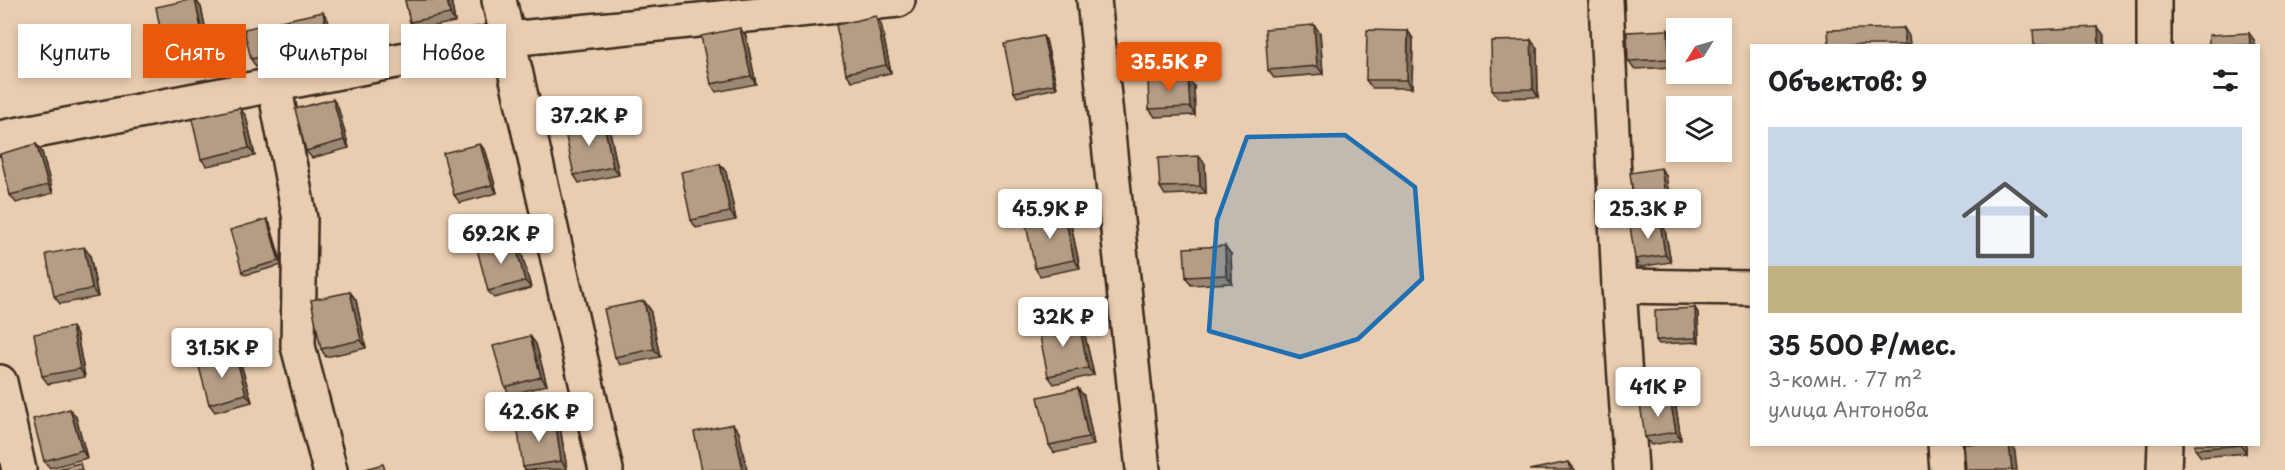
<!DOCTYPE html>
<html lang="ru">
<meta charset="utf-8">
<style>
:root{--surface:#fff;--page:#f6f6f6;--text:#202124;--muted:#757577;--line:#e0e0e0;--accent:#ea580c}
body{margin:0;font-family:"Playpen Sans",sans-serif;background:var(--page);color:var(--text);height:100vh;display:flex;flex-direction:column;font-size:22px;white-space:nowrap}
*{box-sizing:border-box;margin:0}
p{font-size:20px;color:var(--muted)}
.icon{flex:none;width:33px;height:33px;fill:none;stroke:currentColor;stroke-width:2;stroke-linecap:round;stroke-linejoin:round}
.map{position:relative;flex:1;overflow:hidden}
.panel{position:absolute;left:1750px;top:44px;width:510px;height:402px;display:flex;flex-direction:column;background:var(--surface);border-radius:0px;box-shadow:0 3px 9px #0003}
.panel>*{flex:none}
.banner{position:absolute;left:18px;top:24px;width:570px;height:54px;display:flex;gap:12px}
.needle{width:39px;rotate:233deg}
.tools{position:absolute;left:1666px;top:18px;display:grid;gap:12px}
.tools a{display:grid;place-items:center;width:66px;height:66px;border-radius:0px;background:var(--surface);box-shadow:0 3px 9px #0003;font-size:30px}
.price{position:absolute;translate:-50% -51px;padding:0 14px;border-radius:6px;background:#fff;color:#222;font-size:20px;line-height:39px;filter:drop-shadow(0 2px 3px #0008)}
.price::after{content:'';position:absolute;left:50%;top:36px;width:18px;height:14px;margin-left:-9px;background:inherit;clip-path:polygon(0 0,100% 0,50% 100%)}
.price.selected{background:var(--accent);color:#fff}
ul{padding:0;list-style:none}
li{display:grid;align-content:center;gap:12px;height:318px;padding:0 18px}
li+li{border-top:2px solid var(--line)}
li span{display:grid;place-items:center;height:186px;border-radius:0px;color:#555}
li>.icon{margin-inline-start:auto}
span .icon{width:108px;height:108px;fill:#fffc;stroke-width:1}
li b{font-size:26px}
h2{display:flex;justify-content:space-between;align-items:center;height:72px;padding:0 18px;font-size:26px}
.chip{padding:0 21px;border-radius:0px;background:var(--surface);box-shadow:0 3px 9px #0003;font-size:21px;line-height:54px}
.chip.selected{background:var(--accent);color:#fff}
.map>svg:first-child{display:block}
</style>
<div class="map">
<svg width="2285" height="470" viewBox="0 0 2285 470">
<rect width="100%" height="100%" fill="#e9cdb0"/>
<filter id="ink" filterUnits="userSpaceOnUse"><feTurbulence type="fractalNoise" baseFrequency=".0167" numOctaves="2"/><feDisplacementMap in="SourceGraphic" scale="12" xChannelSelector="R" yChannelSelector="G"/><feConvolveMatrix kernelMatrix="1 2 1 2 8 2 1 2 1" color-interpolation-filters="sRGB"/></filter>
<g filter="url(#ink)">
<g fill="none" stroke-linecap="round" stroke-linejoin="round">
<defs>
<g id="street">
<path d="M499,0l107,470"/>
<path d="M1094,0l49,470"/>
<path d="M1606,0l13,286 12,184"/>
<path d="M2154,0v45"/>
<path d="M274,84l26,135 -2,127 32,124"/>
<path d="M0,138l509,-99 389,-39"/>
<path d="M1619,286l133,2"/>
<path d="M0,382l19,88"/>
<path d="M1945,444l2,26"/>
<path d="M2164,470l1,-26"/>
</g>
</defs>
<use href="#street" stroke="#3b2a1e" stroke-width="38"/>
<use href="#street" stroke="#e9cdb0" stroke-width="33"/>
</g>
<g fill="#9c8772" stroke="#3b2a1e" stroke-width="1.5">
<path d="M189,0h7l5,7 10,48 -40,8 -6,-8z"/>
<path d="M405,0h46l4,22 -40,8 -5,-8z"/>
<path d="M328,20l7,30 -79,17 -5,-8z"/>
<path d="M881,24l10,49 -39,8 -6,-8z"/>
<path d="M1314,25l6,8 3,41 -49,4 -6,-8z"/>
<path d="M1668,30l5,8 2,29 -41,2 -6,-8z"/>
<path d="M1408,31l5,8 -1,49h-40l-6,-8z"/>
<path d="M746,36l10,48 -40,8 -5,-8z"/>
<path d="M1046,40l11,48 -40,9 -3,-5z"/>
<path d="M1537,48l1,49 -40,1 -6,-8z"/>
<path d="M1194,86l1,29 -40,2 -6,-8z"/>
<path d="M338,107l11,41 -37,10 -6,-7z"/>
<path d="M246,116l9,40 -48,10 -6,-7z"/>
<path d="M609,127l10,48 -40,8 -5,-8z"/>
<path d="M36,144l6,8 11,41 -37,10 -6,-8z"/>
<path d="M480,144l6,8 11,41 -37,10 -6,-8z"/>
<path d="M1199,156l6,8 1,29 -41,2 -5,-8z"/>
<path d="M720,164l6,8 10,48 -40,8 -5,-8z"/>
<path d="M1666,176l5,33 -30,5 -6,-8z"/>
<path d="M267,219l3,5 12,41 -37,10 -3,-4z"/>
<path d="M1070,220l10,48 -40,8 -5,-8z"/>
<path d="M1660,222l5,8 6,32 -31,5 -5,-8z"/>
<path d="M514,239l6,8 11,41 -37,10 -6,-7z"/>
<path d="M1231,254l1,29 -41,2 -5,-8z"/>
<path d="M90,255l8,42 -38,7 -6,-8z"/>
<path d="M350,292l6,8 10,48 -40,9 -5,-8z"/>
<path d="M644,301l6,8 10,48 -40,8 -5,-8z"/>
<path d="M1695,308l3,5 1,29 -40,2 -3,-4z"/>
<path d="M1083,327l11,48 -40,9 -6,-8z"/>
<path d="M77,335l8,42 -37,7 -6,-8z"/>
<path d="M530,336l6,8 11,41 -37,10 -5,-8z"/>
<path d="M240,361l12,41 -37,10 -6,-8z"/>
<path d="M1084,396l10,49 -40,8 -5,-8z"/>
<path d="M1670,399l6,8 5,33 -30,5 -6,-8z"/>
<path d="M76,417l11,41 -37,10 -6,-7z"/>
<path d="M555,419l5,8 7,42 -42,1 -2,-3z"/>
<path d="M2246,444v9l-45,4 -6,-8z"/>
</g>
<g fill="#7f6e5d" stroke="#3b2a1e" stroke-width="1.5">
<path d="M195,0l6,7 10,48 -6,-8z"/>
<path d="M447,0h4l4,22 -5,-8z"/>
<path d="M323,12l5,8 7,30 -6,-8z"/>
<path d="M876,16l5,8 10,49 -5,-8z"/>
<path d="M1314,25l6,8 3,41 -6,-8z"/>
<path d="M2098,27l6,8v10h-5z"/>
<path d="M740,28l6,8 10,48 -5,-8z"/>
<path d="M1904,28l5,8 1,9h-6z"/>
<path d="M1668,30l5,8 2,29 -6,-8z"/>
<path d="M1408,31l5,8 -1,49 -5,-8z"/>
<path d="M2249,33l6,8v4h-5z"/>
<path d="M1043,36l3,4 11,48 -3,-4z"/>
<path d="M1531,40l6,8 1,49 -5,-8z"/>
<path d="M1188,78l6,8 1,29 -5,-8z"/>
<path d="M333,99l5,8 11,41 -5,-8z"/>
<path d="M240,108l6,8 9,40 -6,-8z"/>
<path d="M603,119l6,8 10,48 -6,-8z"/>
<path d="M36,144l6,8 11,41 -5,-8z"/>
<path d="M480,144l6,8 11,41 -5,-8z"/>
<path d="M1199,156l6,8 1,29 -6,-7z"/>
<path d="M720,164l6,8 10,48 -6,-8z"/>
<path d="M1661,168l5,8 5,33 -5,-8z"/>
<path d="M1064,212l6,8 10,48 -6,-8z"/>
<path d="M267,219l3,5 12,41 -3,-4z"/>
<path d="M1660,222l5,8 6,32 -6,-7z"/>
<path d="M514,239l6,8 11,41 -6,-7z"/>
<path d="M1225,246l6,8 1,29 -6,-8z"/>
<path d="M84,247l6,8 8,42 -6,-8z"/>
<path d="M350,292l6,8 10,48 -5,-8z"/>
<path d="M644,301l6,8 10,48 -6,-8z"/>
<path d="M1695,308l3,5 1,29 -3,-4z"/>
<path d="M1078,319l5,8 11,48 -6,-7z"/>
<path d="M72,327l5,8 8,42 -5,-8z"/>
<path d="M530,336l6,8 11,41 -6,-8z"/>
<path d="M235,353l5,8 12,41 -6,-8z"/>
<path d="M1078,388l6,8 10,49 -6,-8z"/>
<path d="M1670,399l6,8 5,33 -5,-8z"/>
<path d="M70,409l6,8 11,41 -5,-8z"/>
<path d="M555,419l5,8 7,42 -6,-8z"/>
<path d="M733,424l6,8 8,38h-4z"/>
<path d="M2009,444h5l3,26h-5z"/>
<path d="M2241,444h5v9l-5,-8z"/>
<path d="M1569,462l6,8h-4z"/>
</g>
<g fill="#b59d85" stroke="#3b2a1e" stroke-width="1.5">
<path d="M189,0h6l10,47 -40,8 -9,-48z"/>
<path d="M405,0h42l3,14 -40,8z"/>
<path d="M323,12l6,30 -78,17 -7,-30z"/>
<path d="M876,16l10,49 -40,8 -10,-48z"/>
<path d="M1314,25l3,41 -49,4 -3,-41z"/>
<path d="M2098,27l1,18h-65l-1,-15z"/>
<path d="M740,28l11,48 -40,8 -10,-48z"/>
<path d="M1904,28v17h-75l-1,-15z"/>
<path d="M1367,30l41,1 -1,49h-41z"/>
<path d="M1668,30l1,29 -41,2 -1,-29z"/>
<path d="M2249,33l1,12h-41v-10z"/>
<path d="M1043,36l11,48 -40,8 -10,-48z"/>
<path d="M1531,40l2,49 -41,1 -1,-49z"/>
<path d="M1188,78l2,29 -41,2 -1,-30z"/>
<path d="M333,99l11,41 -38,11 -11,-42z"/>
<path d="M240,108l9,40 -48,11 -9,-40z"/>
<path d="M603,119l10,48 -39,8 -10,-48z"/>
<path d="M36,144l12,41 -38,10 -10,-41z"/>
<path d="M480,144l12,41 -38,10 -11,-42z"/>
<path d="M1199,156l1,30 -40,1 -2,-29z"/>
<path d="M720,164l10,48 -39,8 -10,-48z"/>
<path d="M1661,168l5,33 -31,5 -5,-33z"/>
<path d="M1064,212l10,48 -39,8 -10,-48z"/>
<path d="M267,219l12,42 -37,10 -12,-41z"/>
<path d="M1660,222l5,33 -30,4 -5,-33z"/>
<path d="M514,239l11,42 -37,10 -11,-42z"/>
<path d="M1225,246l1,29 -40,2 -2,-29z"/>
<path d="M84,247l8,42 -38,7 -8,-42z"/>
<path d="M350,292l11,48 -40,9 -10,-49z"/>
<path d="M644,301l10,48 -39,8 -11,-48z"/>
<path d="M1695,308l1,30 -40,2 -1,-30z"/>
<path d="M1078,319l10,49 -40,8 -10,-49z"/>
<path d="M72,327l8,42 -38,7 -8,-42z"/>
<path d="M530,336l11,41 -36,10 -12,-41z"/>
<path d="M235,353l11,41 -37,10 -11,-41z"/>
<path d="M1078,388l10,49 -39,8 -11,-48z"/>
<path d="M1670,399l6,33 -31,5 -5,-33z"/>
<path d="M70,409l12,41 -38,11 -11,-42z"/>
<path d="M555,419l6,42 -38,6 -6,-42z"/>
<path d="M733,424l10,46h-41l-8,-38z"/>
<path d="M1964,444h45l3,26h-46z"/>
<path d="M2195,444h46v1l-46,4z"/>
<path d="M1569,462l2,8h-42z"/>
<path d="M80,463l2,7h-29z"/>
<path d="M383,464l2,6h-23z"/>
</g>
</g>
<path fill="#1f6fb2" fill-opacity="0.2" stroke="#1f6fb2" stroke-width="4.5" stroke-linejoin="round" d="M1345,135l70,52 7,92 -64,60 -58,18 -91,-26 8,-111 30,-83z"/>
</svg>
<div class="tools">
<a><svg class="needle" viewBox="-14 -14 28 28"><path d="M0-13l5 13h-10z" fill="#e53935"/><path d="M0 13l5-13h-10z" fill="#757577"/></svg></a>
<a><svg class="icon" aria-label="layers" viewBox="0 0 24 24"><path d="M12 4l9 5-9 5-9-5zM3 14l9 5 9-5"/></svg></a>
</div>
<b class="price selected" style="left:1169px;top:93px">35.5K ₽</b>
<b class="price" style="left:589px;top:147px">37.2K ₽</b>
<b class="price" style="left:1050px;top:240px">45.9K ₽</b>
<b class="price" style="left:1648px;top:240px">25.3K ₽</b>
<b class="price" style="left:501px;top:265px">69.2K ₽</b>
<b class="price" style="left:1063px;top:348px">32K ₽</b>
<b class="price" style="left:222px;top:379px">31.5K ₽</b>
<b class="price" style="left:1658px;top:418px">41K ₽</b>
<b class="price" style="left:539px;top:443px">42.6K ₽</b>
<div class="banner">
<a class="chip">Купить</a>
<a class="chip selected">Снять</a>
<a class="chip">Фильтры</a>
<a class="chip">Новое</a>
</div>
<section class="panel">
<h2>Объектов: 9<svg class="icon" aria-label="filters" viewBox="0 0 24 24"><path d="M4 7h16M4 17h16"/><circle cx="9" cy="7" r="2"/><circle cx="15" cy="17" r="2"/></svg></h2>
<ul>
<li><span style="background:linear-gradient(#c9d6e8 75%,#c2b280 0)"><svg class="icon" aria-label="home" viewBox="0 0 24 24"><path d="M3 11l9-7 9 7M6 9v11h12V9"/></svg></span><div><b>35 500 ₽/мес.</b><p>3-комн. · 77 m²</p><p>улица Антонова</p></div></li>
</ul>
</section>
</div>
